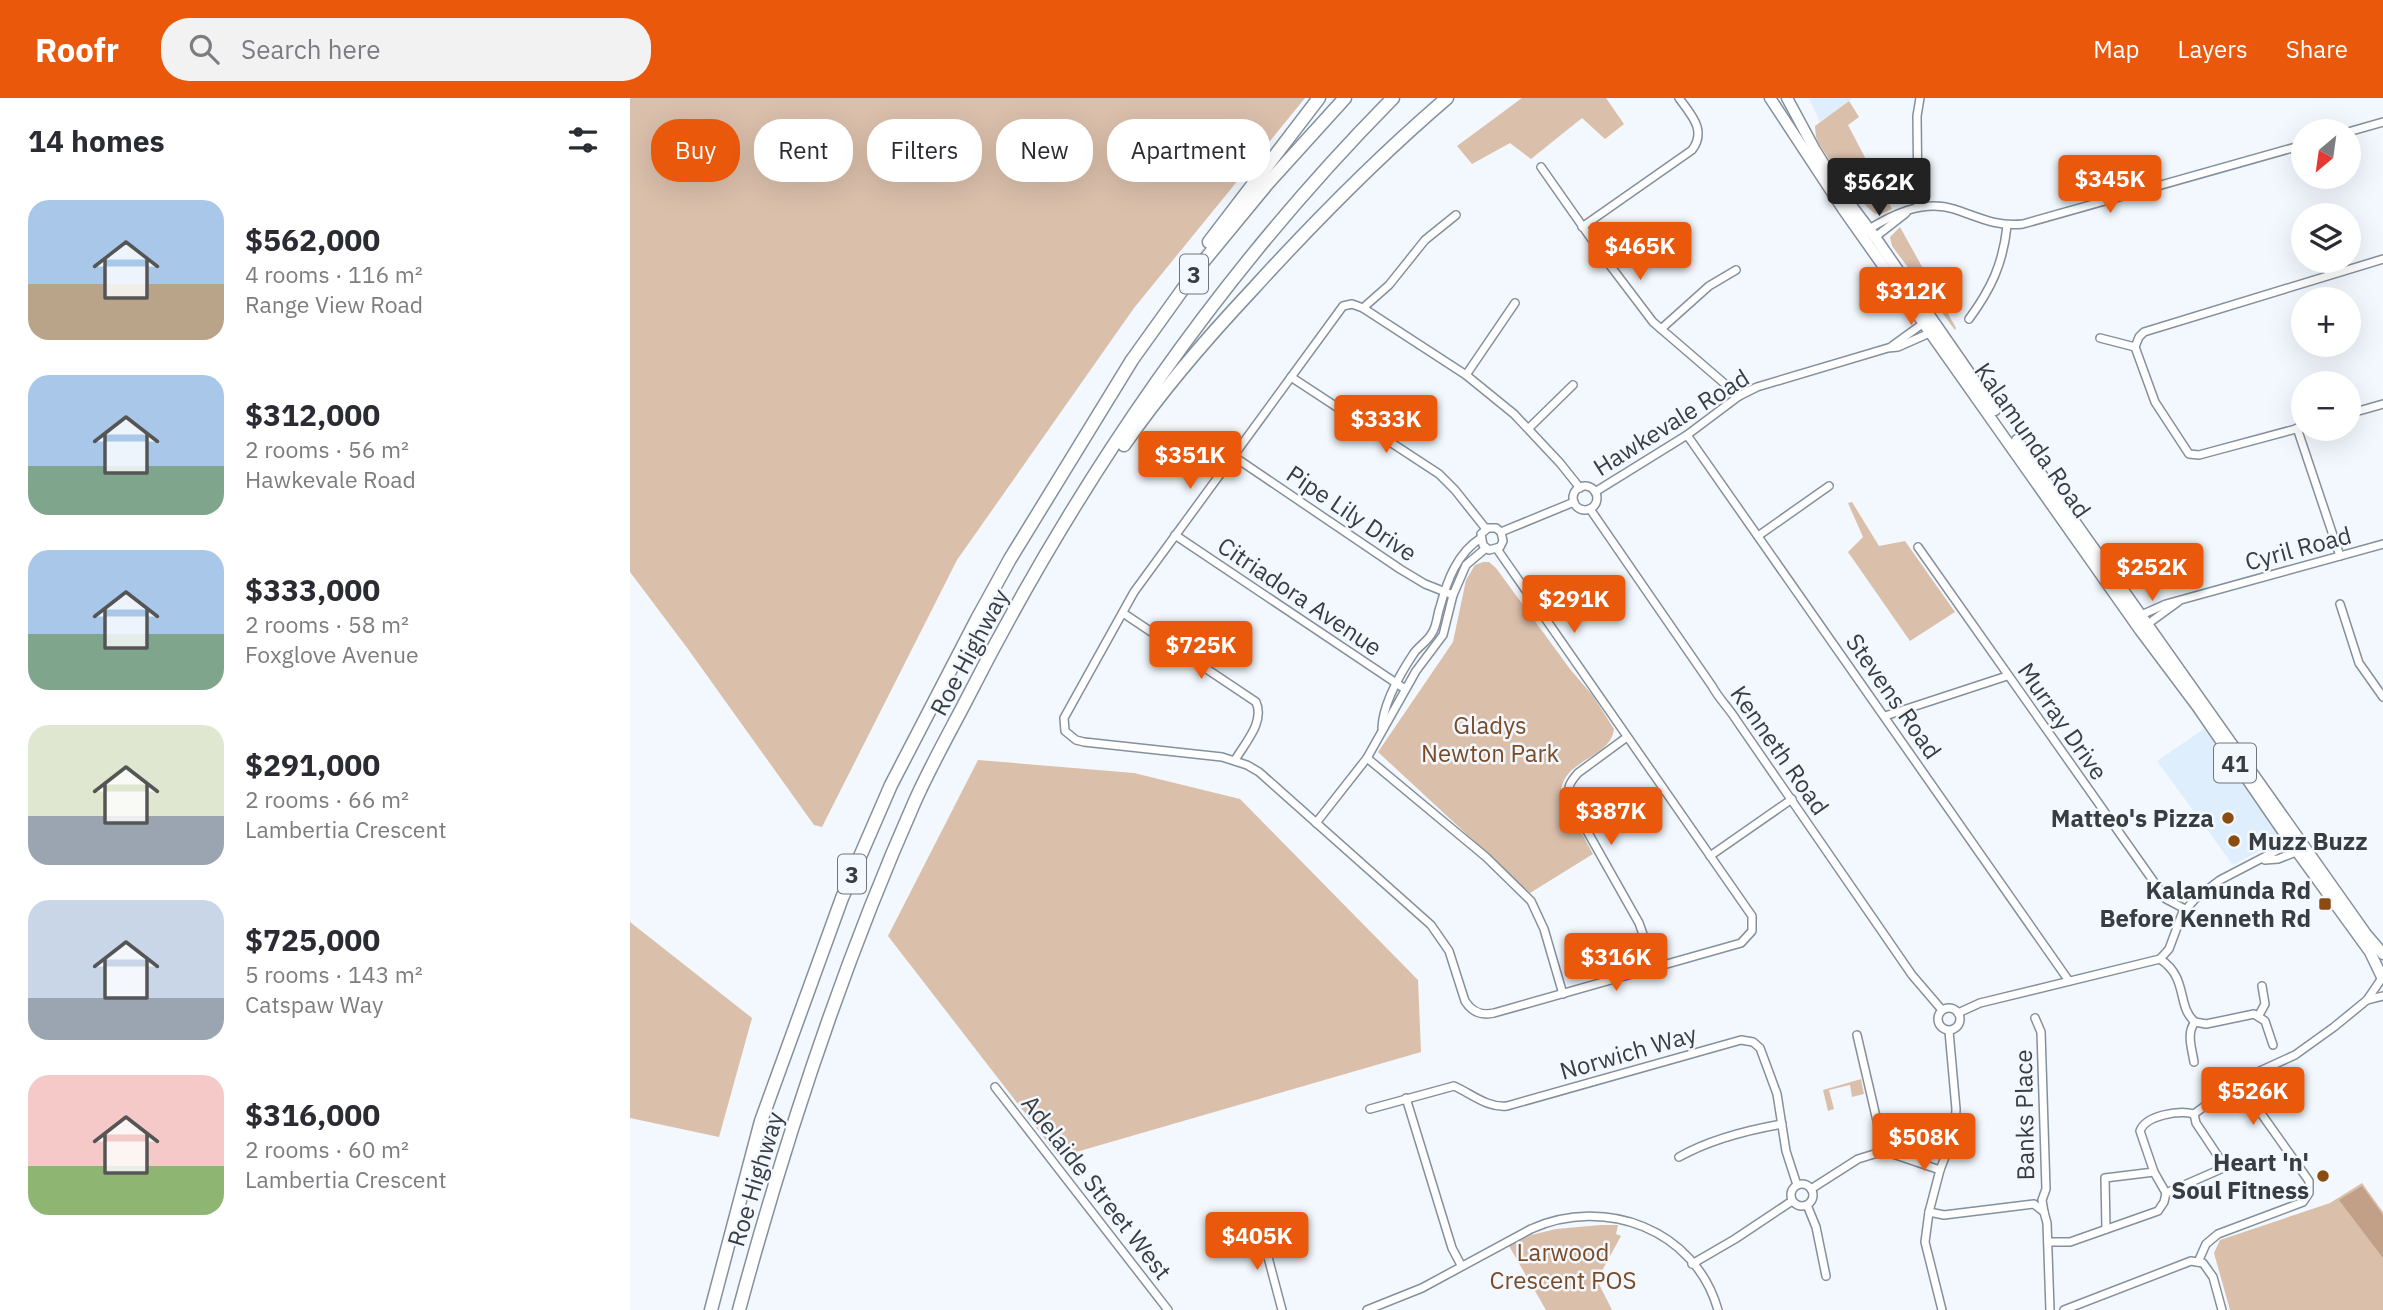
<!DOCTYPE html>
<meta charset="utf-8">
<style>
:root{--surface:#fff;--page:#f2f2f3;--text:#2b2b33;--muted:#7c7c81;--accent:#ea580c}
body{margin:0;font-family:"IBM Plex Sans",sans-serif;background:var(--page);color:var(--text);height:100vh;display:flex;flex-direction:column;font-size:26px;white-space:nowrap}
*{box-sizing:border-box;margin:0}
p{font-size:23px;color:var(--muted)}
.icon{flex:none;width:38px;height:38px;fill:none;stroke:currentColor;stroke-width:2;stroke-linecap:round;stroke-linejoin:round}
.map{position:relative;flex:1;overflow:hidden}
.sheet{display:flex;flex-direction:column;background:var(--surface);width:630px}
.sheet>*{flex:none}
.hud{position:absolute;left:21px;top:21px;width:665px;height:63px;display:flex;gap:14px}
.needle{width:46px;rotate:209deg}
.buttons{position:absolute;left:1661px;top:21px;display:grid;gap:14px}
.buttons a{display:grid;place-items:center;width:70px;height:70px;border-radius:50%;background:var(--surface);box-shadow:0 7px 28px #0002;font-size:35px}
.price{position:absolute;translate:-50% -60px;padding:0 16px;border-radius:7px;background:var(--accent);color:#fff;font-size:23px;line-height:46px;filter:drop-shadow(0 2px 4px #0008)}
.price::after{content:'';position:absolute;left:50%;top:42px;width:21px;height:16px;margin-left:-10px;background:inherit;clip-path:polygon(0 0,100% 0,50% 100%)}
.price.active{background:#222;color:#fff}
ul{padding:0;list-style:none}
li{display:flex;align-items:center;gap:21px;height:175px;padding:0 28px}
li span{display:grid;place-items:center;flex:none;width:196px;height:140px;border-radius:21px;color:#555}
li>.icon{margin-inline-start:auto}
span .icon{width:84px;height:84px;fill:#fffc;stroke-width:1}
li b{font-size:30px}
h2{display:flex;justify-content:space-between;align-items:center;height:84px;padding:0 28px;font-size:30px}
.chip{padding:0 24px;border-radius:28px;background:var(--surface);box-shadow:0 7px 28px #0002;font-size:24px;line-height:63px}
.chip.active{background:var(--accent);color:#fff}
header{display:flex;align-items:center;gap:42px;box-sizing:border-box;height:98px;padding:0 35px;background:var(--accent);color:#fff}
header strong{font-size:33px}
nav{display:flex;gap:38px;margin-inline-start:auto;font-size:24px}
.search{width:490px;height:63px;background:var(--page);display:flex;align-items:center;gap:18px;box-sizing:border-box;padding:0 24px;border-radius:28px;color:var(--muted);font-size:26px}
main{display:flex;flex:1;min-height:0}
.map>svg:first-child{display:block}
</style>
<header>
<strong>Roofr</strong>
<div class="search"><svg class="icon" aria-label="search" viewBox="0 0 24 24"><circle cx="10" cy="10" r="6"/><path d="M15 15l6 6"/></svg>Search here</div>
<nav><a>Map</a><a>Layers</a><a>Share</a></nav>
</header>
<main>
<section class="sheet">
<h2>14 homes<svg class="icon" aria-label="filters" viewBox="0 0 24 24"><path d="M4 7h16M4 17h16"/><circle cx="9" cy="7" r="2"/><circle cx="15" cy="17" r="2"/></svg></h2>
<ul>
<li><span style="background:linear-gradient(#a9c7e8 60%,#b9a48a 0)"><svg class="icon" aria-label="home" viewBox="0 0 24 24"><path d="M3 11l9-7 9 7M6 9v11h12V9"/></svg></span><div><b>$562,000</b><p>4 rooms · 116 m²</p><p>Range View Road</p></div></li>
<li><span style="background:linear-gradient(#a9c7e8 65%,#7fa58c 0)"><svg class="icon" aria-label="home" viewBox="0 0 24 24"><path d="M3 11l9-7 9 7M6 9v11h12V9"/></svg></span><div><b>$312,000</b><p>2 rooms · 56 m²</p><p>Hawkevale Road</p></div></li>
<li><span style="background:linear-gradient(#a9c7e8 60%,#7fa58c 0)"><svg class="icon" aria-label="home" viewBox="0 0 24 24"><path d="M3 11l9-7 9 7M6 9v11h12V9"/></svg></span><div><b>$333,000</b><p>2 rooms · 58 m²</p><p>Foxglove Avenue</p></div></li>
<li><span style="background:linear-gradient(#dfe7d0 65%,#9aa5b1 0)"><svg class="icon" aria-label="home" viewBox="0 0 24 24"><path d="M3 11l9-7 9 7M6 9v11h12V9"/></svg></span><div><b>$291,000</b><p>2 rooms · 66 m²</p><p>Lambertia Crescent</p></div></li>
<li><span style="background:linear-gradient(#c9d6e8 70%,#9aa5b1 0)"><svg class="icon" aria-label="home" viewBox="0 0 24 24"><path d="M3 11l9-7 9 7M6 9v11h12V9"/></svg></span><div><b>$725,000</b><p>5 rooms · 143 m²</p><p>Catspaw Way</p></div></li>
<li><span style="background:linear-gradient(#f6c9c9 65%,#8fb573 0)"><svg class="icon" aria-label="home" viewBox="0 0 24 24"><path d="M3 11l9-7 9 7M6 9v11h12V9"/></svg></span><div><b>$316,000</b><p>2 rooms · 60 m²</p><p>Lambertia Crescent</p></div></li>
</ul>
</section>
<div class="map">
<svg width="1753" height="1212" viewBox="0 0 1753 1212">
<rect width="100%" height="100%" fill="#f2f8fd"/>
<g fill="#deeefc">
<path d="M1179,0h44l-33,24z"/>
<path d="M1574,631l79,109 -50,27 -76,-104z"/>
</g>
<g fill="#dabfab">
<path d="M0,0h675l-171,210 -177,252 -135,267 -8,-2 -126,-176 -58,-77z"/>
<path d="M892,0h84l18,26 -19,15 -23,-21 -51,41 -21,-16 -38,21 -15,-18z"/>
<path d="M1219,3l10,16 -11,8 44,84c-4,2 -11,6 -15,5 -11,-2 -57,-65 -61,-77 0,-1 -1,-10 -1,-11z"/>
<path d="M1270,129l56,101 -1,2 -63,-84 -2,-9z"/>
<path d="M1222,404l27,44 26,-5 50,71 -45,29 -62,-89 15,-15 -15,-34z"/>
<path d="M853,464h6l7,6 74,101 23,27 21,33c-3,30 -54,30 -53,66l32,59 -63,39 -152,-141 75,-110 13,-62 9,-15z"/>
<path d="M348,662l156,13 106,26 178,181 3,72 -362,105 -171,-221z"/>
<path d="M0,824l122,96 -33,119 -89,-19z"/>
<path d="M1231,981l3,15 -12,3 -2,-12 -21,5 5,19 -6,2 -5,-21z"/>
<path d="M1732,1085l21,29v98h-153l-16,-57 6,-13 110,-37z"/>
<path d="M971,1127h17l-2,9 5,2 -24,44 15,30h-66l-37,-64 22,-11 25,-6z"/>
</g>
<path fill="#c2a088" d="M1732,1088l21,29v43l-44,-58z"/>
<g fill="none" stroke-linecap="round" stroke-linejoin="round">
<defs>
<g id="minor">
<path d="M1718,34l35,-10"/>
<path d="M911,69l68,97 44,58 86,74"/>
<path d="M1288,109l-1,-91 3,-18"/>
<path d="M952,129l110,-77c15,-20 -1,-35 -13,-52"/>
<path d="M1236,133c25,-16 57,-32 88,-22 24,8 42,18 69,15l280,-79"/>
<path d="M1244,140l32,-25"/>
<path d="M733,210l26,-23 36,-45 31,-25"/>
<path d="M1339,221c22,-30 34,-55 38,-93"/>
<path d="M1031,231l48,-43 27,-16"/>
<path d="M1470,240l35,9"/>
<path d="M1262,248l33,-24"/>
<path d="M836,277l49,-72"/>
<path d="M661,279l148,97 16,16 31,39"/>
<path d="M1718,316l35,-10"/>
<path d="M1673,329l-104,28 -10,-1 -34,-52 -20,-55 4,-10 5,-5 239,-73"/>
<path d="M899,330l44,-43"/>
<path d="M1667,330l43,128"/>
<path d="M1057,337l382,546"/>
<path d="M603,358l167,113 25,15 28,11"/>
<circle cx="955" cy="400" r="12"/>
<path d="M965,394l92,-57 52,-39 18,-9 131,-39 10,-1 34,-15"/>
<path d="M960,411l122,177c7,13 17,22 25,35l175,254 30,35"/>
<path d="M871,434l2,9 -3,6 -11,3 -6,-5 -2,-11 7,-6h8l5,4 73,-30"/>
<path d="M545,437l230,154"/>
<path d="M1128,438l71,-50"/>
<path d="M1288,449l248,352 19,10"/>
<path d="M867,451l255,367v15l-11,12 -247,70c-13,3 -22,-1 -29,-12l-16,-50 -18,-26 -172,-153 -12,-7 -25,-8 -138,-15 -8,-2 -11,-9 -1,-13 70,-126 209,-286 9,-2 11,4 103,67 48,39 46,49 20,25"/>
<path d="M1710,506l19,59 24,34"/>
<path d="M493,515l133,89c9,20 -11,41 -21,58"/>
<path d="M1509,518l27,-12 217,-60"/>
<path d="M1515,528l33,-24"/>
<path d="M1255,618l122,-40"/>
<path d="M752,630c1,-25 18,-54 32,-75 5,-7 14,-12 18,-20 5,-7 5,-18 8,-26 7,-26 17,-54 41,-69"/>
<path d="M997,639l-49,36c-8,9 -11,14 -9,26l70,124 6,17 6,29"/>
<path d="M737,660l119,99 45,44 13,28 19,65"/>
<path d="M686,725l51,-65 49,-87 27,-36 10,-40 13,-30 20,-17"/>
<path d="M1080,758l82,-57"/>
<path d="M1635,762l13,-1 23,-9"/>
<path d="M1530,861c29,19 16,47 35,63l11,2 48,-10 11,7 8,24"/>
<path d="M1737,902l16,-4"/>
<circle cx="1319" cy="921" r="11"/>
<path d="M1328,915l22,-10 180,-44 9,-10 13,-35 13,-15 25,-19 73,-38"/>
<path d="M1629,917l6,-11 -3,-18"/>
<path d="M1405,920l6,14 5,157 -4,11 2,12"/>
<path d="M1227,937l27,116"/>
<path d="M1564,964c-2,-13 -8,-29 1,-40"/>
<path d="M365,989l173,223"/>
<path d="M776,1000l46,150 9,17"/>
<path d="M740,1011l84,-23c18,8 33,22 53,20l234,-66 12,2 7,6 17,46 9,57 11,34"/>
<path d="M1049,1059c30,-17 69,-27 103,-33"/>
<path d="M1524,1074l12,21"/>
<circle cx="1172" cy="1097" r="11"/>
<path d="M1181,1091l47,-30 26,-8 56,19"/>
<path d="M1177,1107l9,22 10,49"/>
<path d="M1299,1114l15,3 90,-11 10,8 3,11 3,87"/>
<path d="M630,1129l22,83"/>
<path d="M1476,1131l-1,-51 49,-6 -14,-41c6,-16 39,-21 54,-17"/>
<path d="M1418,1144h22l88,-31 6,-9 2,-9 55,-24 1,-7 -26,-39 -2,-9 39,-29 12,-1"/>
<path d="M1568,1164l8,-18 12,-10 85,-32 6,-9v-12l-61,-86 -3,-11 4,-8 46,-21 39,-28 33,-27 15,-22"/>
<path d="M1062,1166l43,-25 57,-38"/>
<path d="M737,1212l55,-22 109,-59c74,-33 164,0 187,81"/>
<path d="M1312,1212l-17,-68 4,-30 11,-42 15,-39 1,-22 -7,-78"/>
<path d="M1434,1212l127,-49 12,2 10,14 9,33"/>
</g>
<g id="primary">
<path d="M1140,0l73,111 297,421 57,76 94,137 79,109 12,25"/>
<path d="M1157,0l28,52 26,42 34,45 120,173"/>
<path d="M1387,342l349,494 17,20"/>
</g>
<g id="motorway">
<path d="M579,144l110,-144"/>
<path d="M494,347c38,-55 83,-107 129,-156 61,-67 125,-132 194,-191"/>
<path d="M81,1212l50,-189 81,-223 49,-113 86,-166 33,-60 122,-199 66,-92 70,-85 77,-85"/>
<path d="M109,1212c47,-174 103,-344 176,-509 16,-36 36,-71 54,-106 111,-218 252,-423 424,-597"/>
</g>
</defs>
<use href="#minor" stroke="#84909c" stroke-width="10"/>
<use href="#primary" stroke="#84909c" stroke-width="13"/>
<use href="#motorway" stroke="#84909c" stroke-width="15"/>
<use href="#minor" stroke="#fff" stroke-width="7"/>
<use href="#primary" stroke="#fff" stroke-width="10"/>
<use href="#motorway" stroke="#fff" stroke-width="12"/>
</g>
<g fill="#8b4c11" stroke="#f2f8fd" stroke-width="2.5">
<circle cx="1598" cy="720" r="7"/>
<circle cx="1604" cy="743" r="7"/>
<rect x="1688" y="799" width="14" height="14" rx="3.5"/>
<circle cx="1693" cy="1078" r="7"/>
</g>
<g text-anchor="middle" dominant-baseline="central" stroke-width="5" stroke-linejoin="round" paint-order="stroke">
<g fill="#f2f8fd" stroke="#70757a" stroke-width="2">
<rect x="550" y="156.5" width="28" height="39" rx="5"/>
<rect x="1584" y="645.5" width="42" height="39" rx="5"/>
<rect x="208" y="756.5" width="28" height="39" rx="5"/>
</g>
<g font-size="23" font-weight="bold" fill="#383d42">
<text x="564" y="176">3</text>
<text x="1605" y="665">41</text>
<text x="222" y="776">3</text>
</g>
<g font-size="24" fill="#383d42" stroke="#f2f8fd">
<text transform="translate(1041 324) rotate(-32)">Hawkevale Road</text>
<text transform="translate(1403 342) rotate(55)">Kalamunda Road</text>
<text transform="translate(722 415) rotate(34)">Pipe Lily Drive</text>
<text transform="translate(1668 450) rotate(-15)">Cyril Road</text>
<text transform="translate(670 498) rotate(34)">Citriadora Avenue</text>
<text transform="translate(339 554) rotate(-62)">Roe Highway</text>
<text transform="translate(1264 598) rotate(55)">Stevens Road</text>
<text transform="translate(1433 623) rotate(55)">Murray Drive</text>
<text transform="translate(1150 652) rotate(55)">Kenneth Road</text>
<text transform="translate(998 954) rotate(-16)">Norwich Way</text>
<text transform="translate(1394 1017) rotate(-91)">Banks Place</text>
<text transform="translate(125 1081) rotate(-73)">Roe Highway</text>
<text transform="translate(467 1089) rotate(52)">Adelaide Street West</text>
</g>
<g font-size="24" fill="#7a4b26" stroke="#f2f8fd">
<text x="860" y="627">Gladys<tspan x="860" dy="28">Newton Park</tspan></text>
<text x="933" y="1154">Larwood<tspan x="933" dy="28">Crescent POS</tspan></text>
</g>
<g font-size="24" font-weight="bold" fill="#383d42" stroke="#f2f8fd" text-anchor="end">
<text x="1584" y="720">Matteo's Pizza</text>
<text x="1618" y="743" text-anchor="start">Muzz Buzz</text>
<text x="1681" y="792">Kalamunda Rd<tspan x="1681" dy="28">Before Kenneth Rd</tspan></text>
<text x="1679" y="1064">Heart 'n'<tspan x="1679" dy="28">Soul Fitness</tspan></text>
</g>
</g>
</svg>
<div class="buttons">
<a><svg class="needle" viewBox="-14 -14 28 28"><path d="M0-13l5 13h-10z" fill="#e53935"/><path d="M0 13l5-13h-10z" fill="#7c7c81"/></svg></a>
<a><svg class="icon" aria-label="layers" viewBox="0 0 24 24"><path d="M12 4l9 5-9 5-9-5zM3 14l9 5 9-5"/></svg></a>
<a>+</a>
<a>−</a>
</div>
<b class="price" style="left:1480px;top:117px">$345K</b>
<b class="price active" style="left:1249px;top:120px">$562K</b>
<b class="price" style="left:1010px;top:184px">$465K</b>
<b class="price" style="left:1281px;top:229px">$312K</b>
<b class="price" style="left:756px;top:357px">$333K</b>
<b class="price" style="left:560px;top:393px">$351K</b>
<b class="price" style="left:1522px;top:505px">$252K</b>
<b class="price" style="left:944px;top:537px">$291K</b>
<b class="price" style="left:571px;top:583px">$725K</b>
<b class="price" style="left:981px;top:749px">$387K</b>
<b class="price" style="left:986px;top:895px">$316K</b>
<b class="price" style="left:1623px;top:1029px">$526K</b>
<b class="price" style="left:1294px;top:1075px">$508K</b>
<b class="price" style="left:627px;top:1174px">$405K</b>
<div class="hud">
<a class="chip active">Buy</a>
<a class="chip">Rent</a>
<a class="chip">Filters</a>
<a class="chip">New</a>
<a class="chip">Apartment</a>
</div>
</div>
</main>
